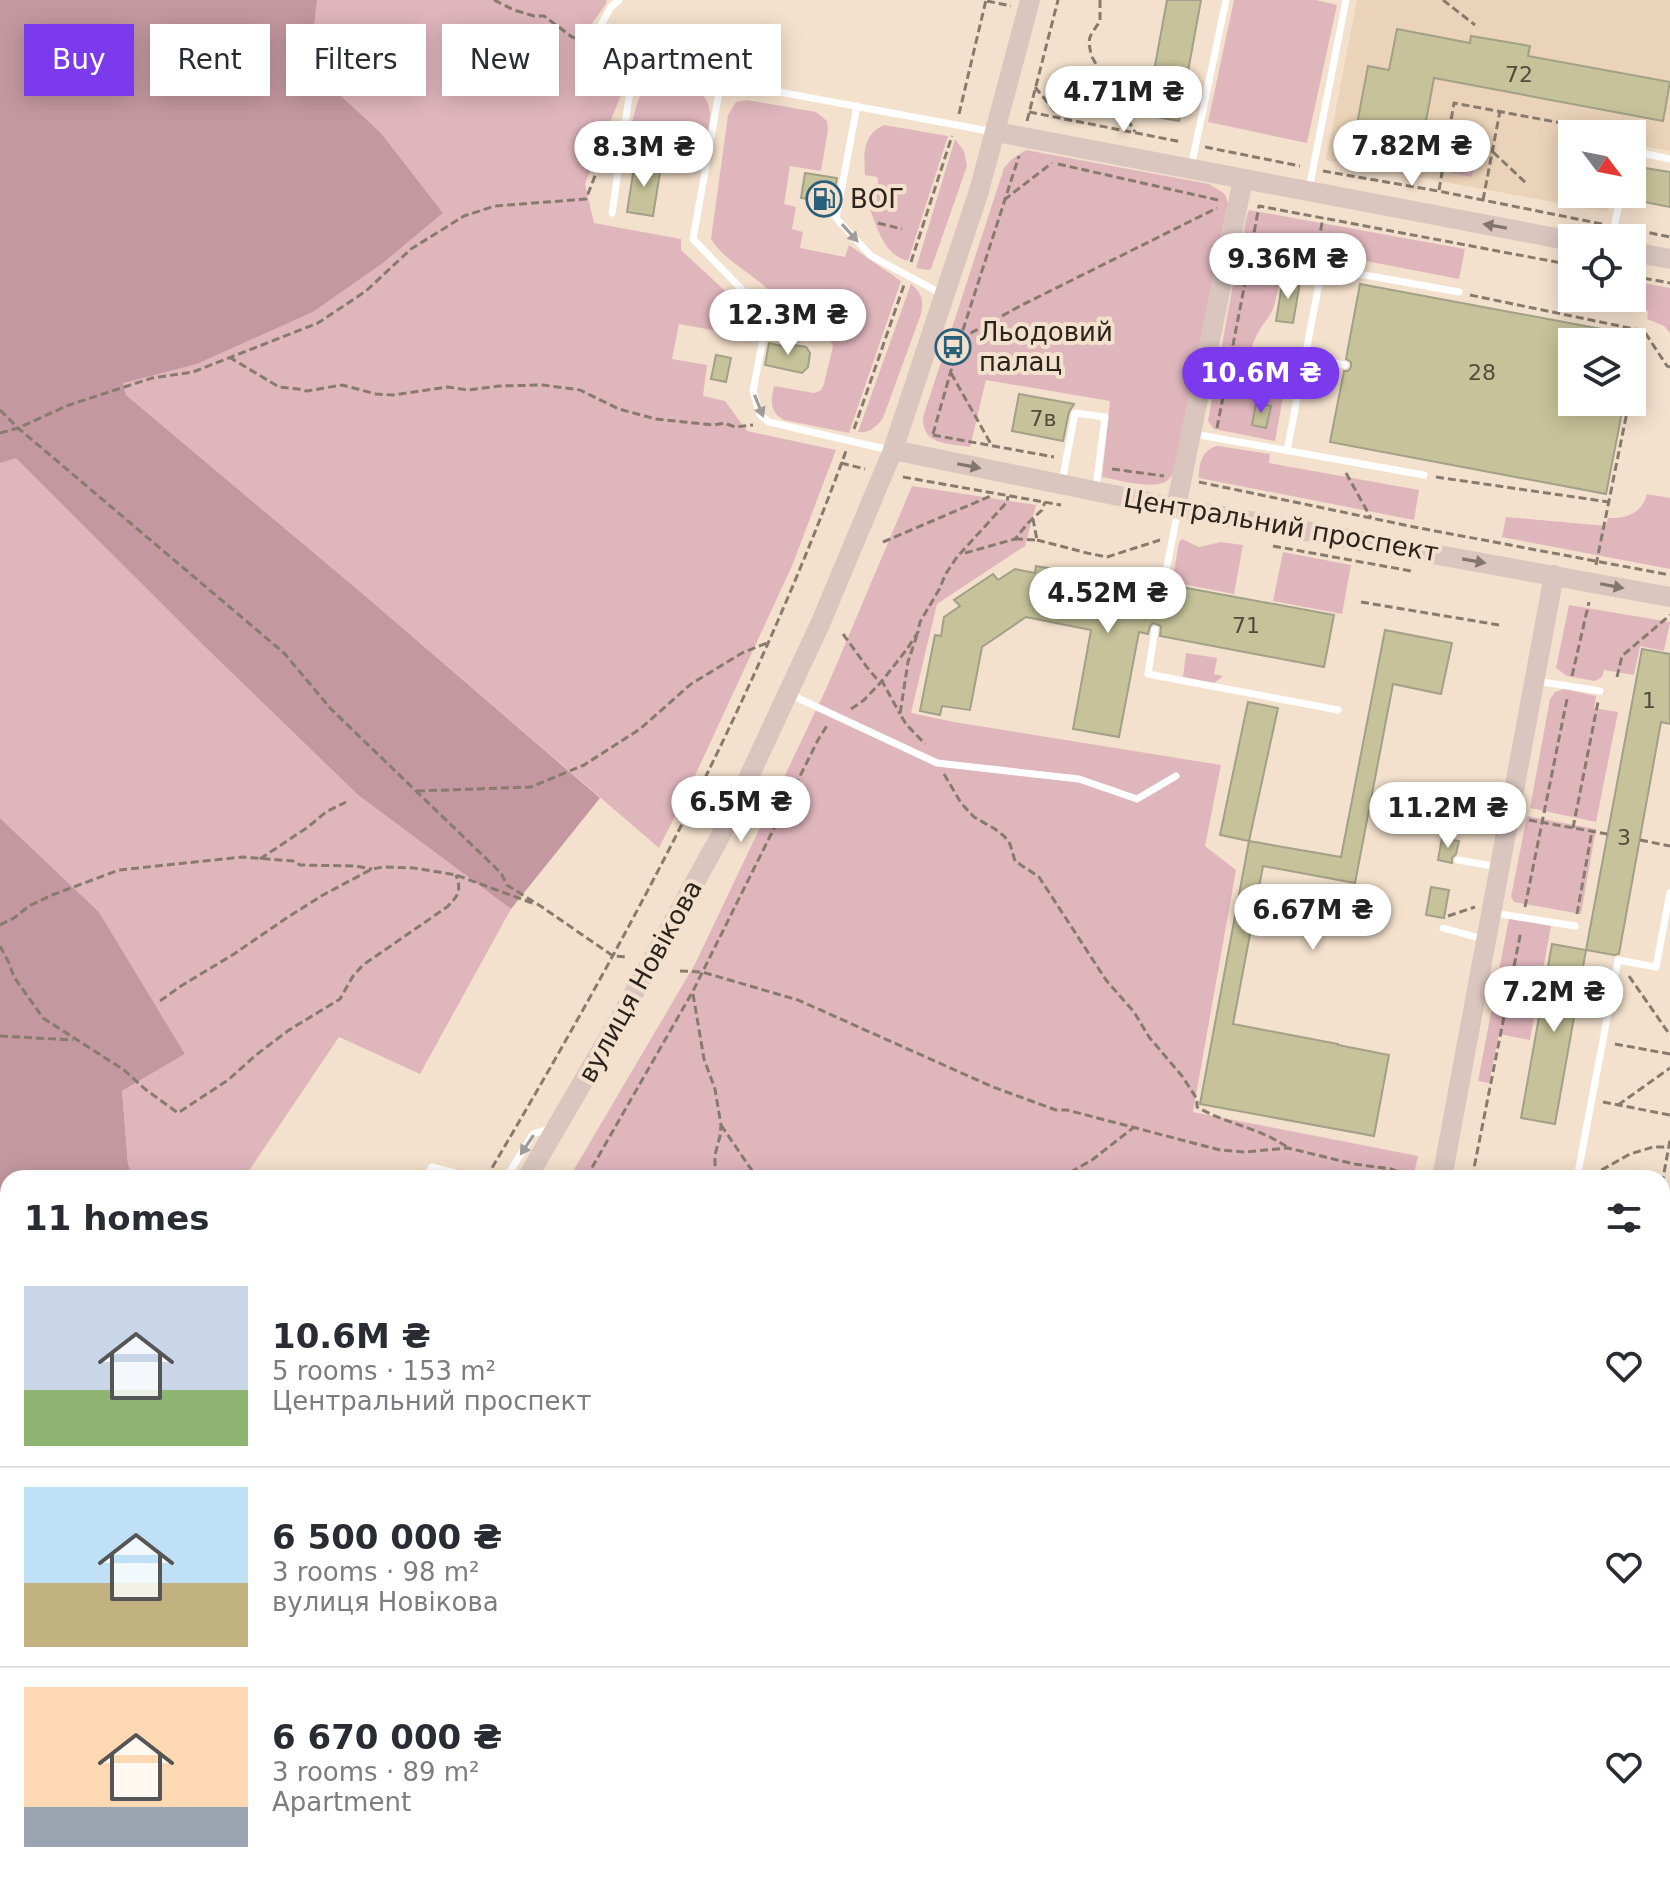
<!DOCTYPE html>
<meta charset="utf-8">
<style>
:root{--surface:#fff;--page:#f2f2f3;--text:#2b2b33;--muted:#7c7c81;--line:#e1e1e2;--accent:#7c3aed}
body{margin:0;font-family:"DejaVu Sans",sans-serif;background:var(--page);color:var(--text);height:100vh;display:flex;flex-direction:column;font-size:30px;white-space:nowrap}
*{box-sizing:border-box;margin:0}
p{font-size:26px;color:var(--muted)}
.icon{flex:none;width:44px;height:44px;fill:none;stroke:currentColor;stroke-width:2;stroke-linecap:round;stroke-linejoin:round}
.map{position:relative;flex:1;overflow:hidden}
.sheet{position:absolute;left:0px;top:1170px;width:1670px;height:714px;display:flex;flex-direction:column;background:var(--surface);border-radius:24px 24px 0 0;box-shadow:0 4px 20px #0003}
.sheet>*{flex:none}
.banner{position:absolute;left:24px;top:24px;width:800px;height:72px;display:flex;gap:16px}
.needle{width:52px;rotate:122deg}
.controls{position:absolute;left:1558px;top:120px;display:grid;gap:16px}
.controls a{display:grid;place-items:center;width:88px;height:88px;border-radius:0px;background:var(--surface);box-shadow:0 4px 20px #0003;font-size:40px}
.price{position:absolute;translate:-50% -68px;padding:0 18px;border-radius:28px;background:#fff;color:#222;font-size:26px;line-height:52px;filter:drop-shadow(0 2px 4px #0008)}
.price::after{content:'';position:absolute;left:50%;top:48px;width:24px;height:18px;margin-left:-12px;background:inherit;clip-path:polygon(0 0,100% 0,50% 100%)}
.price.current{background:var(--accent);color:#fff}
ul{padding:0;list-style:none}
li{display:flex;align-items:center;gap:24px;height:200px;padding:0 24px}
li+li{border-top:2px solid var(--line)}
li span{display:grid;place-items:center;flex:none;width:224px;height:160px;border-radius:0px;color:#555}
li>.icon{margin-inline-start:auto}
span .icon{width:96px;height:96px;fill:#fffc;stroke-width:1}
li b{font-size:34px}
h2{display:flex;justify-content:space-between;align-items:center;height:96px;padding:0 24px;font-size:34px}
.tag{padding:0 28px;border-radius:0px;background:var(--surface);box-shadow:0 4px 20px #0003;font-size:28px;line-height:72px}
.tag.current{background:var(--accent);color:#fff}
.map>svg:first-child{display:block}
</style>
<div class="map">
<svg width="1670" height="1883" viewBox="0 0 1670 1883">
<rect width="100%" height="100%" fill="#f4e1cd"/>
<g fill="#ebd3b9">
<path d="M1357,0h313v151l-38,-7v-10h-60v60h39l-4,18 -281,-52z"/>
<path d="M1670,1277v184l-8,-2v-140z"/>
<path d="M1662,1645l8,2v236h-190l1,-7h181z"/>
<path d="M433,1876h201l6,7h-215z"/>
</g>
<g fill="#e0b6bd">
<path d="M317,0h290l-1,4 -18,25v24l28,18 5,24 -36,89 9,39 87,16v11l54,50 -1,34 -55,-10 -7,35 35,6 -4,31 22,5 22,30 89,19 -44,116 -99,214 -34,68 -289,-248 -244,-205 -3,-13 74,-18 116,-52 70,-49 60,-50 -62,-80 -71,-66z"/>
<path d="M1234,0h82l21,5 -30,138 -99,-21z"/>
<path d="M650,80c24,0 60,4 60,35 0,12 -7,32 -10,44l-71,-14c3,-22 6,-48 21,-65z"/>
<path d="M747,100l69,12 11,9 1,9 -7,41 -31,-5 -6,38 12,3 -4,22 11,3 -3,16 45,9 4,-12 52,36 -52,152 -65,-13c-15,-8 -13,-20 -10,-34l40,7 7,-3 3,-6 9,-38 -4,-7 -36,-7c-12,-8 -9,-23 -17,-33 -17,-24 -50,-35 -65,-60l17,-124 8,-13z"/>
<path d="M1460,122l22,4 -10,51 -22,-4z"/>
<path d="M884,125l64,11 -40,125c-25,-7 -29,-31 -38,-51h5l1,-2 2,-28 -1,-3 -12,-2c-1,-21 -3,-40 19,-50z"/>
<path d="M955,139l9,12 3,15 -36,103 -3,1 -12,-2z"/>
<path d="M1026,150l183,34 16,10 3,9 -3,13 -48,246c-2,7 -4,14 -9,18 -13,11 -50,0 -66,-3l8,-76 -124,-21 -16,67c-22,-4 -48,-1 -47,-30l81,-249 8,-9z"/>
<path d="M1249,210l216,39 -6,30 -150,-29 -2,9c-11,-3 -22,-5 -33,-7 -28,-6 -36,-12 -25,-42z"/>
<path d="M1248,266l32,5c-2,12 -3,27 -7,38 -3,8 -10,14 -14,22 -19,33 -6,50 24,66l-8,44 -61,-12 -6,-8 26,-142 7,-10z"/>
<path d="M1632,281l38,7v45l-6,-7 -17,-7 1,-8 -43,-13h27z"/>
<path d="M911,284c11,9 13,17 10,30l-38,104c-6,8 -14,16 -25,14z"/>
<path d="M1218,446l52,8 -1,9 150,27 -5,30 -215,-42c0,-15 3,-29 19,-32z"/>
<path d="M16,457l186,187 156,151 153,114 -91,165 -81,-37 -95,141h-111l-5,-14 -6,-73 63,-37 -86,-142 -99,-94v-355z"/>
<path d="M912,486l124,19 -11,41 -88,58 -26,109 43,9 267,43 -16,81 31,24 -43,242 225,44 -5,22h-844l126,-214 132,-277z"/>
<path d="M1647,494l23,4v71l-168,-32 4,-20 100,9 2,-8c19,1 34,-5 39,-24z"/>
<path d="M1182,539l17,8 22,-5 22,3 -9,49 -62,-12 7,-40z"/>
<path d="M1283,552l68,13 -9,49 -69,-13z"/>
<path d="M1569,605l101,17 -6,29 -24,-5 -6,29 -30,-5 -2,7 -7,4 -28,-5 -11,-8z"/>
<path d="M1186,653l31,5 -3,16 9,2 -10,8 -30,-7z"/>
<path d="M1564,689l32,7 -2,12 24,4 -22,110 -66,-14 20,-109 5,-7z"/>
<path d="M1527,816l69,13 -15,85 -67,-12 -3,-5z"/>
<path d="M1509,918l42,8 -21,114 -31,-6 -10,49 -11,-2z"/>
<path d="M303,1876h124l-8,7h-121z"/>
<path d="M646,1876h301l-2,7h-293z"/>
</g>
<g fill="#c498a0">
<path d="M0,0h317l-7,67 71,66 62,80 -60,50 -70,49 -116,52 -74,19 3,12 244,205 230,198 -89,111 -153,-114 -156,-151 -186,-186 -16,5z"/>
<path d="M0,818l99,94 86,142 -63,37 6,73 5,14h-125v293l-8,10z"/>
</g>
<g fill="#c6c29a" stroke="#a2a088" stroke-width="2">
<path d="M1167,0h34l-22,121 -33,-6z"/>
<path d="M1397,29l73,14 1,-7 59,10 -2,10 142,26 -7,39 -229,-43 -14,75 -66,-13 14,-74 21,4z"/>
<path d="M635,161l26,5 -8,50 -26,-4z"/>
<path d="M1645,168l25,4v35l-31,-6z"/>
<path d="M805,173l32,5 -5,25 -31,-5z"/>
<path d="M1283,279l17,3 -7,41 -17,-2z"/>
<path d="M1360,284l274,51v7h-62v60h52l-18,92 -276,-52 14,-71h4l3,-4v-5l-5,-3z"/>
<path d="M769,343l12,3v-3l25,4 4,6 -2,14 -6,6 -37,-8z"/>
<path d="M716,355l15,3 -5,24 -15,-3z"/>
<path d="M1019,394l55,10 -5,8 -6,29 -51,-10z"/>
<path d="M1256,403l15,3 -5,22 -14,-3z"/>
<path d="M1036,566l72,12 -5,24 49,8 1,6 5,2 6,-4 6,-29 164,30 -10,52 -164,-31 1,-10 -8,-3 -3,3 -2,8 -9,-2 -20,105 -46,-8 18,-99 -65,-13 -44,30 -12,63 -28,-4 -2,9 -20,-4 15,-76 6,1 3,-19 16,-11 -6,-6 39,-26 5,6 17,-11 20,4z"/>
<path d="M1385,630l67,13 -11,51 -48,-10 -38,199 -92,-17 -30,158 105,20v1l51,10 -15,81 -174,-32 49,-263 92,16z"/>
<path d="M1642,649l28,5v70l-9,-2 -42,232 -5,1 -28,-5z"/>
<path d="M1248,702l30,6 -29,133 -29,-6z"/>
<path d="M1442,838l17,3 -3,13 -4,4v5l-14,-3z"/>
<path d="M1431,887l18,3 -5,28 -18,-3z"/>
<path d="M1552,944l34,6 -31,174 -34,-6z"/>
</g>
<g fill="none" stroke-linecap="round" stroke-linejoin="round">
<g stroke="#887b6d" stroke-width="3" stroke-dasharray="8 4" stroke-linecap="butt">
<path d="M494,0l20,10 20,6h10l28,21 16,5"/>
<path d="M1100,0v21c-10,16 -14,15 -8,36l43,75"/>
<path d="M1443,0l32,25"/>
<path d="M987,1l24,5"/>
<path d="M1035,87l23,28"/>
<path d="M1029,112l153,30"/>
<path d="M959,114l27,-114"/>
<path d="M1027,121l31,-121"/>
<path d="M1632,136l7,2"/>
<path d="M1205,147l95,19"/>
<path d="M1493,152l34,32"/>
<path d="M1058,164l160,36"/>
<path d="M1323,171l115,20 164,33"/>
<path d="M1439,190l15,-87 166,31"/>
<path d="M1004,200l48,-37"/>
<path d="M1483,200l17,-89"/>
<path d="M878,223l24,6"/>
<path d="M1626,228l44,9"/>
<path d="M1252,244l7,-38 313,59"/>
<path d="M1316,254l7,-36"/>
<path d="M911,262l41,-126"/>
<path d="M1632,276l38,7"/>
<path d="M1470,295l174,36 23,35 3,1"/>
<path d="M960,339l60,-33 197,-98"/>
<path d="M229,357l50,30 19,2 9,2 35,-6 34,9 17,1 55,-8 19,3 32,-4 44,-1 37,5 39,19 37,10 58,6 10,-2 11,4 18,-2"/>
<path d="M951,373l41,73"/>
<path d="M1632,389l12,-58"/>
<path d="M0,410l18,18 266,225 47,56 170,164 6,12 35,22 71,49 15,1"/>
<path d="M1217,428l31,-161"/>
<path d="M854,429l50,-144"/>
<path d="M0,433l18,-5 51,-23 83,-27 41,-6 125,-49 48,-32 45,-42 53,-33 31,-10 91,-7 23,-59"/>
<path d="M933,434l27,-95 59,-183"/>
<path d="M933,435l121,22"/>
<path d="M841,463l24,6"/>
<path d="M1112,469l52,7"/>
<path d="M1346,473l25,45"/>
<path d="M903,477l158,28"/>
<path d="M1436,477l173,25"/>
<path d="M1199,482l215,45 256,48"/>
<path d="M1015,539l22,1 -4,-21"/>
<path d="M1037,540l50,13 20,4 53,-17"/>
<path d="M883,542l110,-47"/>
<path d="M1273,546l138,25"/>
<path d="M965,553l50,-14 13,-16 14,-13 3,-8"/>
<path d="M1596,565l33,-163"/>
<path d="M1361,602l138,23"/>
<path d="M843,634l23,32 10,12 6,3 18,33"/>
<path d="M917,635l-9,27 -8,52 6,10 19,20"/>
<path d="M1572,676l17,-74"/>
<path d="M1617,677l5,-21 48,-41"/>
<path d="M851,709l13,-9 18,-19 25,-32 11,-17 2,-10 20,-34 5,-13 12,-18 50,-55 1,-6"/>
<path d="M944,774l17,29 13,14 21,12 9,7 6,8 5,17 24,16 67,103 28,32 15,25 33,39 15,23v8c29,17 63,21 90,40"/>
<path d="M417,791l114,-4 53,-22 56,-36 51,-45 51,-31 25,-10"/>
<path d="M1529,820l78,14"/>
<path d="M1573,828l25,-126"/>
<path d="M1640,840l30,6"/>
<path d="M260,859l48,-32 18,-15 20,-10"/>
<path d="M1525,907l42,-208"/>
<path d="M1577,914l15,-83"/>
<path d="M1448,916l27,-9"/>
<path d="M0,925l14,-7 15,-12 23,-11 67,-25 123,-13 51,4 7,4 56,1 16,3"/>
<path d="M0,946l9,17 5,14 29,41 81,52 21,19 33,24 50,-33 28,-25 33,-25 51,-31 13,-23 10,-11 84,-58c11,-11 15,-16 9,-32"/>
<path d="M680,971l22,1 96,28 195,87 63,23h11l153,40 25,2 43,-4 66,16 37,5 24,9"/>
<path d="M1629,976l41,59"/>
<path d="M693,994l11,65 11,30 6,36 -1,11 -5,19v23"/>
<path d="M160,1001l21,-15 53,-32 51,-35 38,-24 49,-26 11,-2 31,1 42,7 79,29"/>
<path d="M0,1036l73,4"/>
<path d="M1615,1044l55,10"/>
<path d="M1603,1102l67,13"/>
<path d="M1618,1105l52,-37"/>
<path d="M721,1125l36,53"/>
<path d="M1591,1176l39,-22 23,-7h16"/>
<path d="M486,1178c138,-233 267,-473 360,-727"/>
<path d="M586,1178l107,-187 125,-251 10,-16"/>
<path d="M1060,1178l32,-18 41,-32"/>
<path d="M1472,1178l49,-247"/>
<path d="M1662,1184l8,-44"/>
<path d="M1662,1281l8,1"/>
<path d="M1662,1569l8,2"/>
<path d="M1662,1631l8,2"/>
<path d="M1662,1671l8,9"/>
<path d="M1662,1823l8,1"/>
<path d="M0,1825l8,-9"/>
<path d="M1538,1876l7,7"/>
<path d="M41,1883l6,-7"/>
<path d="M48,1883l2,-7"/>
<path d="M336,1883l3,-7"/>
<path d="M842,1883l4,-7"/>
<path d="M1339,1883l2,-7"/>
<path d="M1383,1883l2,-7"/>
</g>
<g stroke="#fff" stroke-width="7">
<path d="M619,0l-8,7 -14,25 4,19 17,11 376,70"/>
<path d="M721,81l-28,158 59,61 14,23 -13,68 7,24 9,7 120,28"/>
<path d="M857,106l-21,112 35,38 71,38"/>
<path d="M1632,151l38,8"/>
<path d="M1191,167l35,-167"/>
<path d="M1309,189l37,-189"/>
<path d="M612,213l17,-116 14,-31"/>
<path d="M1612,238l9,-44"/>
<path d="M1231,251l228,41"/>
<path d="M1305,358l40,7"/>
<path d="M1194,434l230,41"/>
<path d="M1287,451l35,-183"/>
<path d="M1062,482l13,-69 30,4 -9,70"/>
<path d="M1158,612l20,-102"/>
<path d="M1155,629l-7,45 190,36"/>
<path d="M1536,681l64,10"/>
<path d="M789,694l148,69 142,16 58,20 39,-23"/>
<path d="M1458,860l40,7"/>
<path d="M1494,913l81,13"/>
<path d="M1443,928l40,11"/>
<path d="M426,1178l6,-11 42,11"/>
<path d="M506,1178l27,-44 16,-5"/>
<path d="M1577,1178l41,-218 38,7 14,-74"/>
<path d="M1662,1475l8,1"/>
<path d="M1251,1876l36,7"/>
<path d="M576,1879l4,4"/>
<path d="M1160,1883l2,-7"/>
<path d="M1470,1883l2,-7"/>
</g>
<g stroke="#dac6bf" stroke-width="20">
<path d="M996,132l576,109"/>
<path d="M1632,252l38,7"/>
<path d="M893,450l285,58 492,89"/>
<path d="M1176,507l67,-328"/>
<path d="M527,1178l96,-165 104,-189 94,-202 72,-172 86,-259 51,-191"/>
<path d="M1442,1178l112,-603"/>
<path d="M4,1883l6,-7"/>
<path d="M1312,1883l1,-7"/>
</g>
</g>
<defs><path id="oneway-solid" d="M-6-.8H1V-3.2L6.5 0L1 3.2V.8H-6Z" transform="scale(2)"/></defs>
<g fill="#82756e">
<use href="#oneway-solid" transform="translate(1495 226) rotate(-170)"/>
<use href="#oneway-solid" transform="translate(969 466) rotate(11)"/>
<use href="#oneway-solid" transform="translate(1474 561) rotate(10)"/>
<use href="#oneway-solid" transform="translate(1612 586) rotate(11)"/>
</g>
<g fill="#a09c99">
<use href="#oneway-solid" transform="translate(850 233) rotate(48)"/>
<use href="#oneway-solid" transform="translate(759 406) rotate(68)"/>
<use href="#oneway-solid" transform="translate(527 1145) rotate(124)"/>
</g>
<defs>
<symbol id="fuel-ring" viewBox="-11 -11 22 22"><circle r="9.5" fill="#f4e1cd" stroke="#285f79" stroke-width="1.5"/><path d="M-5.5-6h7V0h2V4h1.3V-2.5L3-4.5l.8-.8L6-3V5H2.5V1h-1V6h-7ZM-4.2-4.7v3.2H.2V-4.7Z" fill="#285f79"/></symbol>
<symbol id="bus-ring" viewBox="-11 -11 22 22"><circle r="9.5" fill="#f4e1cd" stroke="#285f79" stroke-width="1.5"/><path d="M-5-6H5V4H4V6H2V4H-2V6H-4V4H-5ZM-3.5-4V0h7V-4ZM-3.5 1.2v1.5H-2V1.2ZM2 1.2v1.5H3.5V1.2Z" fill="#285f79"/></symbol>
</defs>
<g fill-rule="evenodd">
<use href="#fuel-ring" x="804" y="179" width="40" height="40"/>
<use href="#bus-ring" x="933" y="327" width="40" height="40"/>
</g>
<g text-anchor="middle" dominant-baseline="central" stroke-width="8" stroke-linejoin="round" paint-order="stroke">
<g font-size="22" fill="#524c3c">
<text x="1519" y="74">72</text>
<text x="1482" y="372">28</text>
<text x="1043" y="418">7в</text>
<text x="1246" y="625">71</text>
<text x="1649" y="700">1</text>
<text x="1624" y="837">3</text>
</g>
<g font-size="26" fill="#2b241c" stroke="#f4e1cd" text-anchor="start">
<text x="850" y="199">ВОГ</text>
<text x="979" y="332">Льодовий<tspan x="979" dy="30">палац</tspan></text>
</g>
<g font-size="26" fill="#2b241c" stroke="#f4e1cd">
<text transform="translate(1281 525) rotate(10)">Центральний проспект</text>
<text transform="translate(640 981) rotate(-61)">вулиця Новікова</text>
</g>
</g>
</svg>
<div class="controls">
<a><svg class="needle" viewBox="-14 -14 28 28"><path d="M0-13l5 13h-10z" fill="#e53935"/><path d="M0 13l5-13h-10z" fill="#7c7c81"/></svg></a>
<a><svg class="icon" aria-label="locate" viewBox="0 0 24 24"><circle cx="12" cy="12" r="6"/><path d="M12 2v4M12 18v4M2 12h4M18 12h4"/></svg></a>
<a><svg class="icon" aria-label="layers" viewBox="0 0 24 24"><path d="M12 4l9 5-9 5-9-5zM3 14l9 5 9-5"/></svg></a>
</div>
<b class="price" style="left:1124px;top:134px">4.71M ₴</b>
<b class="price" style="left:1412px;top:188px">7.82M ₴</b>
<b class="price" style="left:644px;top:189px">8.3M ₴</b>
<b class="price" style="left:1288px;top:301px">9.36M ₴</b>
<b class="price" style="left:788px;top:357px">12.3M ₴</b>
<b class="price current" style="left:1261px;top:415px">10.6M ₴</b>
<b class="price" style="left:1108px;top:635px">4.52M ₴</b>
<b class="price" style="left:741px;top:844px">6.5M ₴</b>
<b class="price" style="left:1448px;top:850px">11.2M ₴</b>
<b class="price" style="left:1313px;top:952px">6.67M ₴</b>
<b class="price" style="left:1554px;top:1034px">7.2M ₴</b>
<div class="banner">
<a class="tag current">Buy</a>
<a class="tag">Rent</a>
<a class="tag">Filters</a>
<a class="tag">New</a>
<a class="tag">Apartment</a>
</div>
<section class="sheet">
<h2>11 homes<svg class="icon" aria-label="filters" viewBox="0 0 24 24"><path d="M4 7h16M4 17h16"/><circle cx="9" cy="7" r="2"/><circle cx="15" cy="17" r="2"/></svg></h2>
<ul>
<li><span style="background:linear-gradient(#c9d6e8 65%,#8fb573 0)"><svg class="icon" aria-label="home" viewBox="0 0 24 24"><path d="M3 11l9-7 9 7M6 9v11h12V9"/></svg></span><div><b>10.6M ₴</b><p>5 rooms · 153 m²</p><p>Центральний проспект</p></div><svg class="icon" aria-label="heart" viewBox="0 0 24 24"><path d="M12 20l-8-8c-3-5 5-10 8-4 3-6 11-1 8 4z"/></svg></li>
<li><span style="background:linear-gradient(#bfe0f5 60%,#c2b280 0)"><svg class="icon" aria-label="home" viewBox="0 0 24 24"><path d="M3 11l9-7 9 7M6 9v11h12V9"/></svg></span><div><b>6 500 000 ₴</b><p>3 rooms · 98 m²</p><p>вулиця Новікова</p></div><svg class="icon" aria-label="heart" viewBox="0 0 24 24"><path d="M12 20l-8-8c-3-5 5-10 8-4 3-6 11-1 8 4z"/></svg></li>
<li><span style="background:linear-gradient(#ffd9b3 75%,#9aa5b1 0)"><svg class="icon" aria-label="home" viewBox="0 0 24 24"><path d="M3 11l9-7 9 7M6 9v11h12V9"/></svg></span><div><b>6 670 000 ₴</b><p>3 rooms · 89 m²</p><p>Apartment</p></div><svg class="icon" aria-label="heart" viewBox="0 0 24 24"><path d="M12 20l-8-8c-3-5 5-10 8-4 3-6 11-1 8 4z"/></svg></li>
</ul>
</section>
</div>
